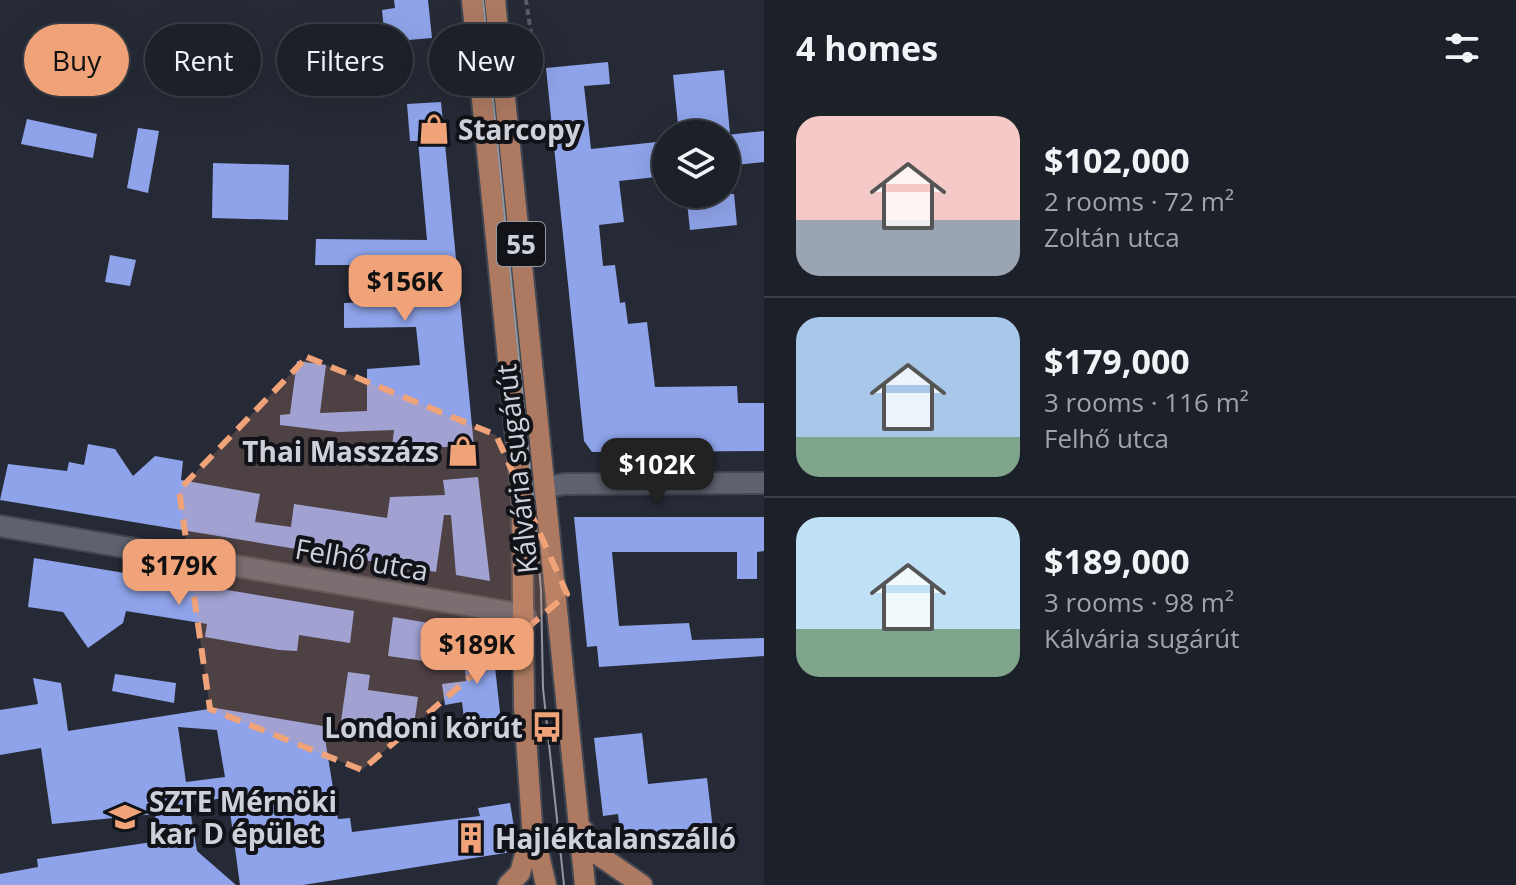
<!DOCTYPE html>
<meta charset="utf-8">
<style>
:root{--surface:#1c2028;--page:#292d34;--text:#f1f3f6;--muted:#a0a3a8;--line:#3a3e45;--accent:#f0a278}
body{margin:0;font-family:"Open Sans",sans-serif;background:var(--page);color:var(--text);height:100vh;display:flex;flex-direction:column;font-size:30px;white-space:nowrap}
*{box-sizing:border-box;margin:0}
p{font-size:26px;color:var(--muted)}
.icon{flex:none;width:44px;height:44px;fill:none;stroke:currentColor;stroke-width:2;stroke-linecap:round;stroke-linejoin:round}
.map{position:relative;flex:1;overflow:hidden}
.panel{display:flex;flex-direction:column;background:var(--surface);width:752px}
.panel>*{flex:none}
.hud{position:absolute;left:24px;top:24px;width:620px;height:72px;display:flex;gap:16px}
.buttons{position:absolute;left:652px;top:120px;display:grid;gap:16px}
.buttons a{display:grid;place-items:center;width:88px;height:88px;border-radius:50%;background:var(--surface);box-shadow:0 8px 32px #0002,0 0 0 2px var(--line);font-size:40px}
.price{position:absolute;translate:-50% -68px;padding:0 18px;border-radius:16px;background:var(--accent);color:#111;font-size:26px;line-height:52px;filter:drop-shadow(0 2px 4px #0008)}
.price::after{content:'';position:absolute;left:50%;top:48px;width:24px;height:18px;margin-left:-12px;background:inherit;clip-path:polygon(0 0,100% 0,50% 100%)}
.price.current{background:#222;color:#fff}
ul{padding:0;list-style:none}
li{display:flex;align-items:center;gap:24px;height:200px;padding:0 32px}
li+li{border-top:2px solid var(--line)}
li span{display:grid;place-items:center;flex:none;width:224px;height:160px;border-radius:24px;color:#555}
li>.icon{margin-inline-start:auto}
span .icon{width:96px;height:96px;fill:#fffc;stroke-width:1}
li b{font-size:34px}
h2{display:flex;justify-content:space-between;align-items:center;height:96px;padding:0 32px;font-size:34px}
.chip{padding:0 28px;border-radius:36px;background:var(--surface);box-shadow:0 8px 32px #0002,0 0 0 2px var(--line);font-size:28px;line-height:72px}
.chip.current{background:var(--accent);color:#111}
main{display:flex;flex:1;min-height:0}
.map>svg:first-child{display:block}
</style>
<main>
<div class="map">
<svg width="764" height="885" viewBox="0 0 764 885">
<rect width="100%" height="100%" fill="#262a36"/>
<g fill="#8ea3e9" fill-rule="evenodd">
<path d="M394,0h34l4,38 -47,4 -3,-32 13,-2z"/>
<path d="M608,62l2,22 -26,2 7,63 75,-8v35l-47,5 5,41 -25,3 4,41 12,-1 5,38 5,-1 3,22 19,-2 8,65 82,-1 1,17h26v48l-172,1 -8,-11 -38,-373z"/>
<path d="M724,70l6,64h-51l-6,-59z"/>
<path d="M441,102l33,345h-82l2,-17 -56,2 -58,-7v-10l10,-1 7,-53 29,4 -6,48 47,-2v-42l53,-4 -4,-38 -72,1v-25l88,-3 -6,-35h-111l1,-26 111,1 -9,-99h-8l-3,-37z"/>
<path d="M27,119l70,15 -4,24 -72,-14z"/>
<path d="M138,128l21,3 -11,62 -21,-5z"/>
<path d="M764,131v31l-38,4v-31z"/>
<path d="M213,163l76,2 -1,55 -76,-2z"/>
<path d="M686,194h48l3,31 -47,5z"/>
<path d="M110,255l26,5 -6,26 -25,-4z"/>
<path d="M88,444l27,5 18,27 22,-20 28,5 -2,19 79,14 -5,28 36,5 3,-23 93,14 3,-21 55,-2 -2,-15 35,-3 12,104 -34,-6 -5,-60h-7l-8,57 -436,-72 8,-36 59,7 2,-9 15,3z"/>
<path d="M574,517h190v34l-7,1v27h-20v-27h-125l7,74 70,-3 3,17 72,-2v18l-165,11 -2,-21 -10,1z"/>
<path d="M34,558l320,53 -4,32 -51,-8 -2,16 -18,-1 -74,-13 2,-13 -81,-13 -3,12 -35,25 -25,-36 -35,-5z"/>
<path d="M393,617l36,6 -5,38 -36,-5z"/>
<path d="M461,630l26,5 5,5 10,90 -36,5 -4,-33 -17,3 -3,-21 24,-3z"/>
<path d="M348,672l22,3 -2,15 50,7 -6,41 -72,-10z"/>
<path d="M115,674l61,9 -2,20 -62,-12z"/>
<path d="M33,678l28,5 7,48 147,-23 108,18 15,93 12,-1 2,14 128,-16 -2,-8 32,-5 6,36 -4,13 -209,33h-63l-12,-88 -39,7 8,47 39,34h-236v-11l38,-7 -1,-8 122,-18 -4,-27 -103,10 -11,-76 -41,7v-45l38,-6zM178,727l39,3 8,47 -39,5z"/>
<path d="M642,733l6,51 59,-6 6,52 -92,10 -3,-26 -15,2 -9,-78z"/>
</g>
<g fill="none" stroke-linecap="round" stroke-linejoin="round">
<defs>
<g id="street">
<path d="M522,498l10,-8 32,-6 200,-1"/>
<path d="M0,526l525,89"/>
</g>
<g id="primary">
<path d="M472,0l50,498 2,209 8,118 14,60"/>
<path d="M495,0l90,885"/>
<path d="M583,830l11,22 48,33"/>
<path d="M508,885l12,-12 11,-40"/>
</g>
</defs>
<use href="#street" stroke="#444852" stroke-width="24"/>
<use href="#primary" stroke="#444852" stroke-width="24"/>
<path stroke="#5a5d68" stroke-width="4" stroke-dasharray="6 4" stroke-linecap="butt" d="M522,61l11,-15 -7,-46"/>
<use href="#street" stroke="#5e626f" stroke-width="20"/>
<use href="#primary" stroke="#ad7a61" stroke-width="20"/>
<path stroke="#9397a0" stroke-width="2" d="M483,0l49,490 9,100 2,98 21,197"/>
</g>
<path fill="#f0a278" fill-opacity="0.2" stroke="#f0a278" stroke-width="6" stroke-dasharray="16 10" stroke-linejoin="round" d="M307,357l189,78 71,159 -205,176 -152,-61 -31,-219z"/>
<defs>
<symbol id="shop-bare" viewBox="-9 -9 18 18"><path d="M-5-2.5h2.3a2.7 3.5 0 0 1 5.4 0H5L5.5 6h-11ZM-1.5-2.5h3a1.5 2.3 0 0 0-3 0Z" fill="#f0a278" stroke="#111318" stroke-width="2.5" paint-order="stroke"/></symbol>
<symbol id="bus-bare" viewBox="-9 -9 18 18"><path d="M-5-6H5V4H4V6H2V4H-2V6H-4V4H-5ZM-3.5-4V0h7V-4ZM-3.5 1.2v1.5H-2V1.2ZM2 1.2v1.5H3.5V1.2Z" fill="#f0a278" stroke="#111318" stroke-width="2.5" paint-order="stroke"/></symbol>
<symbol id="university-bare" viewBox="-9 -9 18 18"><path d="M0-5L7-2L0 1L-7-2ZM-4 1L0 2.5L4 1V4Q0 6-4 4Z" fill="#f0a278" stroke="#111318" stroke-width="2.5" paint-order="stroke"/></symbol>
<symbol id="building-bare" viewBox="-9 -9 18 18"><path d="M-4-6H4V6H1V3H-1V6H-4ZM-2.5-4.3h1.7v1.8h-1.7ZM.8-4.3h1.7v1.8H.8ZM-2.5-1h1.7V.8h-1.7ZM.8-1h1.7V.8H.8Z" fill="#f0a278" stroke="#111318" stroke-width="2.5" paint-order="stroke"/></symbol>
</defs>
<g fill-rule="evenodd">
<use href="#shop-bare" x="412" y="107" width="44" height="44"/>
<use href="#shop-bare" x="441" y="429" width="44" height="44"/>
<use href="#bus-bare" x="525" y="705" width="44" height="44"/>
<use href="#university-bare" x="103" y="795" width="44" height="44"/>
<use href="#building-bare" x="449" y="816" width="44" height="44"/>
</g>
<g text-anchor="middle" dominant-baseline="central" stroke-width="8" stroke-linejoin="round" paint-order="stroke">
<rect fill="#111318" stroke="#95989f" stroke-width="2" x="497" y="222" width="48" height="44" rx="6"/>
<g font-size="26" font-weight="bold" fill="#ced1d9">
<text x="521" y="244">55</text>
</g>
<g font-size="28" font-weight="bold" fill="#ced1d9" stroke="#111318" text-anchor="start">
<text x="458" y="129">Starcopy</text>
<text x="439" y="451" text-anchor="end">Thai Masszázs</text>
<text x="523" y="727" text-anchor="end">Londoni körút</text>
<text x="149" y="801">SZTE Mérnöki<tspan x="149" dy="32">kar D épület</tspan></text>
<text x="495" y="838">Hajléktalanszálló</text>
</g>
<g font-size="28" fill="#ced1d9" stroke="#111318">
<text transform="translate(516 469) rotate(-96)">Kálvária sugárút</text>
<text transform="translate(362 559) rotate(10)">Felhő utca</text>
</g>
</g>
</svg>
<div class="buttons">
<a><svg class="icon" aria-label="layers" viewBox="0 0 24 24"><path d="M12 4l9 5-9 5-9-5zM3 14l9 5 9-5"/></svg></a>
</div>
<b class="price" style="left:405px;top:323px">$156K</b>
<b class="price current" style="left:657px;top:506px">$102K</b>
<b class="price" style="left:179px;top:607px">$179K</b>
<b class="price" style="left:477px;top:686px">$189K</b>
<div class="hud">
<a class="chip current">Buy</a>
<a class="chip">Rent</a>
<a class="chip">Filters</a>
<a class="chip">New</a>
</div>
</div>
<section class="panel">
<h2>4 homes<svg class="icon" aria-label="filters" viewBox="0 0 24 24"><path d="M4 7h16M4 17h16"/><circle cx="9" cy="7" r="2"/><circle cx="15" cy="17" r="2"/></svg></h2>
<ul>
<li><span style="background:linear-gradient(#f6c9c9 65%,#9aa5b1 0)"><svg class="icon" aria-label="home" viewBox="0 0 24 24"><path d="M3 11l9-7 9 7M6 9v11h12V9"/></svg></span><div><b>$102,000</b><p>2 rooms · 72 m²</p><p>Zoltán utca</p></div></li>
<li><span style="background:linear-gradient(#a9c7e8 75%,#7fa58c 0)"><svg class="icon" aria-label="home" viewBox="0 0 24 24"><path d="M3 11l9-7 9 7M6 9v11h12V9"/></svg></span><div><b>$179,000</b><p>3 rooms · 116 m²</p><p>Felhő utca</p></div></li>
<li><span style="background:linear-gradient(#bfe0f5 70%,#7fa58c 0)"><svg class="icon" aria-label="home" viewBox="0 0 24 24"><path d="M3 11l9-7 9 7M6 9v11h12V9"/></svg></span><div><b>$189,000</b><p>3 rooms · 98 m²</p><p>Kálvária sugárút</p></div></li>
</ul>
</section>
</main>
